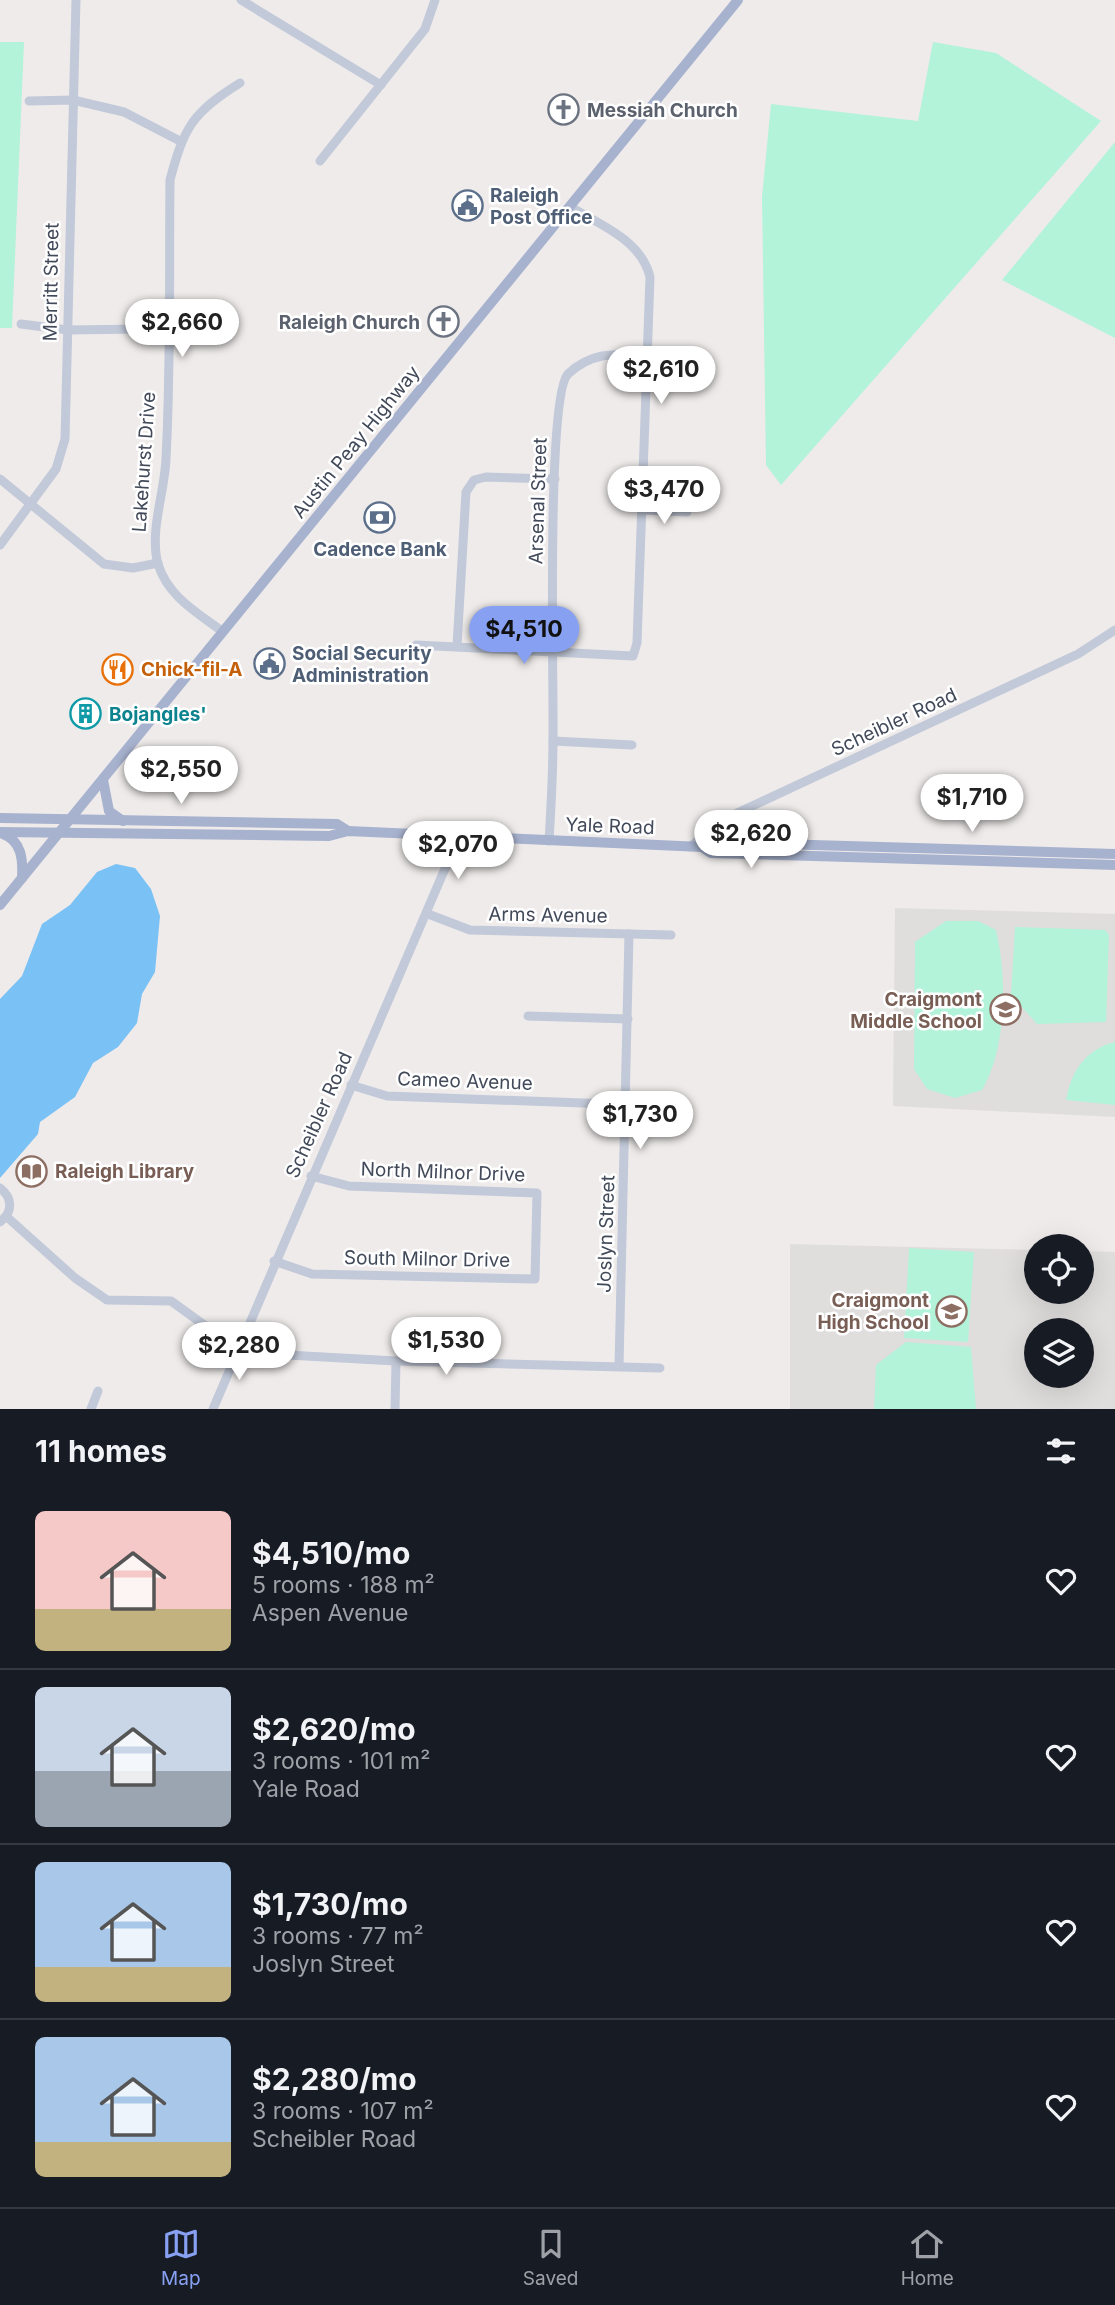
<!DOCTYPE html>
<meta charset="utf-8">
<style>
:root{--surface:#171b24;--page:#242831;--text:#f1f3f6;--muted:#9ea1a6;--line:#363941;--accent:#87a0f2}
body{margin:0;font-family:Inter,sans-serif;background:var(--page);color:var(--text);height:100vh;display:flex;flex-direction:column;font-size:26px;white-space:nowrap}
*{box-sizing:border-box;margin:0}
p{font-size:23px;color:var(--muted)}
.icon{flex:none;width:38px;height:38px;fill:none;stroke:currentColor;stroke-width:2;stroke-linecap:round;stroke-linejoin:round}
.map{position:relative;height:1409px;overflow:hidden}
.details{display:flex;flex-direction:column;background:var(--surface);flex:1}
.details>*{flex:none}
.fabs{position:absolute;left:1024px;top:1234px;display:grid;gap:14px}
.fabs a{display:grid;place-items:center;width:70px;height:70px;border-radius:50%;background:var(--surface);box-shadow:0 7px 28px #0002;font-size:35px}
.price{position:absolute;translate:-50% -60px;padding:0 16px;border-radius:24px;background:#fff;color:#222;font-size:23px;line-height:46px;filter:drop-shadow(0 2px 4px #0008)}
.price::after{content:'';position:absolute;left:50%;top:42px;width:21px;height:16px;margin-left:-10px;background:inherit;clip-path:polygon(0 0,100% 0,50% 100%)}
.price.current{background:var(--accent);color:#111}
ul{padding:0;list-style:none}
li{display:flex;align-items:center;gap:21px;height:175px;padding:0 35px}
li+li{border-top:2px solid var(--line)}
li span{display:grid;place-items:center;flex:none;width:196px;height:140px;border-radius:10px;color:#555}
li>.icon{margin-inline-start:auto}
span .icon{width:84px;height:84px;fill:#fffc;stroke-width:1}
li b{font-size:30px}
h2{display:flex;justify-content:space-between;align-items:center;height:84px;padding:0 35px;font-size:30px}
.dock{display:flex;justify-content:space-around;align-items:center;height:98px;border-top:2px solid var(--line);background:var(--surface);font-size:19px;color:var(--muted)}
.dock a{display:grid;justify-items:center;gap:4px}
.dock .current{color:var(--accent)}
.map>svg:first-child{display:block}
</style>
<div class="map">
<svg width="1115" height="1409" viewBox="0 0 1115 1409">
<rect width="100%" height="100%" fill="#efebeb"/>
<g fill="#e0dddd" fill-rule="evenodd">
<path d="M895,908l220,6v203l-222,-11z"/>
<path d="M790,1244l246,6v42h46v-41l33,1v157h-325zM1036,1330h46v46h-46z"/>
</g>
<g fill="#b2f3d9">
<path d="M0,42h24l-12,286h-12z"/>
<path d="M933,42l63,11 105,68 -320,364 -15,-20 -4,-268 9,-93 147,17z"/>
<path d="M1115,142v196l-113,-58z"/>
<path d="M946,921h32l18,9c11,47 11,118 -14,160l-27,8 -28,-9 -13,-20 1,-127z"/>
<path d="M1015,927l90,3 4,5 -3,87 -69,2 -26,-29z"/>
<path d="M1115,1042v63l-49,-5c5,-29 20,-51 49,-58z"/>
<path d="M909,1248l65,4 -6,90 -64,-4z"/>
<path d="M906,1342l65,5 5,62h-102l2,-44z"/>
</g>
<path fill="#7ac1f5" d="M116,864l19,4 16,21 9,27 -5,56 -13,22 -5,29 -19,24 -25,16 -18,34 -35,25 -2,12 -38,44v-179l22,-23 20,-52 28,-19 27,-33z"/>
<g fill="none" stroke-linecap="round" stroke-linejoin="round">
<g stroke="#c2c9d8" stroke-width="9">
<path d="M241,0l140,85"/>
<path d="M29,101l44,-1 51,12 56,29"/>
<path d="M320,161l105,-132 10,-29"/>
<path d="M21,324l47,6 146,-2"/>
<path d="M0,479l104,85 29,4 25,-5"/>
<path d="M643,510l44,2"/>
<path d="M0,545l56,-76 9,-30 11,-439"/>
<path d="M223,632c-25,-19 -55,-35 -65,-68 -9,-33 7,-72 8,-106 5,-92 3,-185 4,-278 14,-53 23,-68 70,-97"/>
<path d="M416,645l217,11 4,-13 13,-366c-9,-37 -48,-51 -79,-70"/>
<path d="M457,646l9,-154 8,-12 12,-3 69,2"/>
<path d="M553,741l79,4"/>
<path d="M549,841c2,-33 4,-67 4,-101 1,-49 -7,-344 15,-366 24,-23 49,-20 79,-19"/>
<path d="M690,847l28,-25 360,-168 37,-24"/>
<path d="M428,914l42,16 201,5"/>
<path d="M528,1016l100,3"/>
<path d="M351,1085l36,11 277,10"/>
<path d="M0,1188c13,10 13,24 0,34"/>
<path d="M7,1217l68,61 32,22 64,1 47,34 51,19 127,7 264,7"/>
<path d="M274,1261l38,13 223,5 2,-86 -188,-7 -38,-10"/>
<path d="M619,1366l10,-432"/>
<path d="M91,1409l7,-18"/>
<path d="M213,1409l246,-573"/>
<path d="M395,1409l1,-48"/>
</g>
<g stroke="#a7b2ce" stroke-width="10">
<path d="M103,780l6,31 14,10"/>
<path d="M0,818l337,6 11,7"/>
<path d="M0,832l329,4 19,-5 354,16 12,-5 401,12"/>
<path d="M3,834c19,7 20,26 19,44"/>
<path d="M702,847l9,6 404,12"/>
<path d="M0,905l738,-905"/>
</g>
</g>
<defs>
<symbol id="church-ring" viewBox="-11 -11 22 22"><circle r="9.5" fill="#fff" stroke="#6b7280" stroke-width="1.5"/><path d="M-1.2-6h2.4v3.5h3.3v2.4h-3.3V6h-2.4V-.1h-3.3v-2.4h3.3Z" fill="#6b7280"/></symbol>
<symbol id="civic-ring" viewBox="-11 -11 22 22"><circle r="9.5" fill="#fff" stroke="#5c6f8a" stroke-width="1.5"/><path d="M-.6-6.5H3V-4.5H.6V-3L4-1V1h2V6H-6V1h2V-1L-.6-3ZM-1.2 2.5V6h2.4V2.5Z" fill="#5c6f8a"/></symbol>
<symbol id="bank-ring" viewBox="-11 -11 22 22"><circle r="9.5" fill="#fff" stroke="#5c6f8a" stroke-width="1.5"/><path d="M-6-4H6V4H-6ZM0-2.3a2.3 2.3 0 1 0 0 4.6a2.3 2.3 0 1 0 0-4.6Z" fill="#5c6f8a"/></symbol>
<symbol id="restaurant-ring" viewBox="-11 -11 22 22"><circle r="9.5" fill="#fff" stroke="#e8710a" stroke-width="1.5"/><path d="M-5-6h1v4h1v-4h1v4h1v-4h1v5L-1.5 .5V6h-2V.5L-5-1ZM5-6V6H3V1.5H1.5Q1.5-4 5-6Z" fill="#e8710a"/></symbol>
<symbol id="building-ring" viewBox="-11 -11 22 22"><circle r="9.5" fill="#fff" stroke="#0f9aa8" stroke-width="1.5"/><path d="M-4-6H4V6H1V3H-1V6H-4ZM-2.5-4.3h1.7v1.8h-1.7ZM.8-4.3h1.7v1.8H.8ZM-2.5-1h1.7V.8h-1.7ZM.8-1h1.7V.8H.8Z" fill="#0f9aa8"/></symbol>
<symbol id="school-ring" viewBox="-11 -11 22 22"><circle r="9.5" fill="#fff" stroke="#8d6e63" stroke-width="1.5"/><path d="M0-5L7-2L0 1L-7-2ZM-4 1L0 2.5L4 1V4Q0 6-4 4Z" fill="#8d6e63"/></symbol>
<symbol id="library-ring" viewBox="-11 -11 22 22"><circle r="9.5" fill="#fff" stroke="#8d6e63" stroke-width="1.5"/><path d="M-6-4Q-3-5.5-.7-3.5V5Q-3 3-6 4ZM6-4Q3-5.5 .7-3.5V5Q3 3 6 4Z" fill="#8d6e63"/></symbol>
</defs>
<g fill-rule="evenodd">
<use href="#church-ring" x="546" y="92" width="35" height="35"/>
<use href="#civic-ring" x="450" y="188" width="35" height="35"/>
<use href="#church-ring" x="426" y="304" width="35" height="35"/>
<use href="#bank-ring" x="362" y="500" width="35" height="35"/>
<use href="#civic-ring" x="252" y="646" width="35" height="35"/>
<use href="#restaurant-ring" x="100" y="652" width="35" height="35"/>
<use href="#building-ring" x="68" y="696" width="35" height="35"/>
<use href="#school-ring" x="988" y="992" width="35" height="35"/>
<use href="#library-ring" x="14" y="1154" width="35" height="35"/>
<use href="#school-ring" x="934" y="1294" width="35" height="35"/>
</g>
<g text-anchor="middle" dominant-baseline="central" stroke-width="5" stroke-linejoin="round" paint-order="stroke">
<g font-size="19" font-weight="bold" fill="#5b616d" stroke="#fff" text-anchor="start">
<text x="587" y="110">Messiah Church</text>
<text x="420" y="322" text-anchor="end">Raleigh Church</text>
</g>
<g font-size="19" font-weight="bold" fill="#4e5e75" stroke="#fff" text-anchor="start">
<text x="490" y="195">Raleigh<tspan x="490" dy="22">Post Office</tspan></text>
<text x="380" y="549" text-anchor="middle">Cadence Bank</text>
<text x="292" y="653">Social Security<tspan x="292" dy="22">Administration</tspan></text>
</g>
<g font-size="19" fill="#424a5a" stroke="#fff">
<text transform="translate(51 282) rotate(-89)">Merritt Street</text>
<text transform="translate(356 442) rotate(-51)">Austin Peay Highway</text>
<text transform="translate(144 462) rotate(-86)">Lakehurst Drive</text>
<text transform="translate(538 501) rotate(-88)">Arsenal Street</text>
<text transform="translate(894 722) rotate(-25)">Scheibler Road</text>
<text transform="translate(610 826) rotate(2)">Yale Road</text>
<text transform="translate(548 915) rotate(1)">Arms Avenue</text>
<text transform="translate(465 1081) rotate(2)">Cameo Avenue</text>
<text transform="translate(319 1115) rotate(-66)">Scheibler Road</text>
<text transform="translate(443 1172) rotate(2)">North Milnor Drive</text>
<text transform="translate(606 1234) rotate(-88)">Joslyn Street</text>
<text transform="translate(427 1259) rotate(1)">South Milnor Drive</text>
</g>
<g font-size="19" font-weight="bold" fill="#c56008" stroke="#fff" text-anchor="start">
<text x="141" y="669">Chick-fil-A</text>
</g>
<g font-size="19" font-weight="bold" fill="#0d838f" stroke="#fff" text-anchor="start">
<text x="109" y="714">Bojangles'</text>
</g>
<g font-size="19" font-weight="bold" fill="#785e54" stroke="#fff" text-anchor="end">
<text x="982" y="999">Craigmont<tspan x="982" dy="22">Middle School</tspan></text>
<text x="55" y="1171" text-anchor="start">Raleigh Library</text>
<text x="929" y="1300">Craigmont<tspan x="929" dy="22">High School</tspan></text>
</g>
</g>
</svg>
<div class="fabs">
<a><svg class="icon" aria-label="locate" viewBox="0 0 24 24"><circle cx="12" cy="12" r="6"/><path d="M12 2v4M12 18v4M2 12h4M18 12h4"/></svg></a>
<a><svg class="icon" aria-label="layers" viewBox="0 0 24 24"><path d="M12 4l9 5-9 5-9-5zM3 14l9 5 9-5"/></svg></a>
</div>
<b class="price" style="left:182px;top:359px">$2,660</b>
<b class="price" style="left:661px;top:406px">$2,610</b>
<b class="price" style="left:664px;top:526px">$3,470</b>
<b class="price current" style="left:524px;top:666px">$4,510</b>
<b class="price" style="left:181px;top:806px">$2,550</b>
<b class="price" style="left:972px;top:834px">$1,710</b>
<b class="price" style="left:751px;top:870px">$2,620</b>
<b class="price" style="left:458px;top:881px">$2,070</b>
<b class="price" style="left:640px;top:1151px">$1,730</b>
<b class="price" style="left:446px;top:1377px">$1,530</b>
<b class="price" style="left:239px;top:1382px">$2,280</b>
</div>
<section class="details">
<h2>11 homes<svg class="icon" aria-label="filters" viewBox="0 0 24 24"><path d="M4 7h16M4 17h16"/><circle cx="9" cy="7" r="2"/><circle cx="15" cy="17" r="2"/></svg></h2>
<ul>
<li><span style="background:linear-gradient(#f6c9c9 70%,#c2b280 0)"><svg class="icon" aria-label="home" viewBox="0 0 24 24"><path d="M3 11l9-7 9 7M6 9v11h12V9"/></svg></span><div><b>$4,510/mo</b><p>5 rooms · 188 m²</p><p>Aspen Avenue</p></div><svg class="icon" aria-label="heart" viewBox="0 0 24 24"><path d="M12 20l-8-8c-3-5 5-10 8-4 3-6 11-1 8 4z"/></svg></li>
<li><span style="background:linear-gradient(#c9d6e8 60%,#9aa5b1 0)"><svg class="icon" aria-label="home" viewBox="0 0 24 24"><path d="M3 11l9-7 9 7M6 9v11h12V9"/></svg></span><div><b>$2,620/mo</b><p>3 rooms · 101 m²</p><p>Yale Road</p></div><svg class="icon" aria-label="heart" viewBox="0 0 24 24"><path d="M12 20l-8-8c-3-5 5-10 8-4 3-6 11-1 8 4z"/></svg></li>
<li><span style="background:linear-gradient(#a9c7e8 75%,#c2b280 0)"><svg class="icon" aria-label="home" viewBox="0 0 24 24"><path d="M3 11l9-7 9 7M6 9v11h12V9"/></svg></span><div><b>$1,730/mo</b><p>3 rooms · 77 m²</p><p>Joslyn Street</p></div><svg class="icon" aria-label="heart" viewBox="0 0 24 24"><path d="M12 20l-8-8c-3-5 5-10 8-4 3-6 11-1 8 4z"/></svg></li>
<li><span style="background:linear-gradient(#a9c7e8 75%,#c2b280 0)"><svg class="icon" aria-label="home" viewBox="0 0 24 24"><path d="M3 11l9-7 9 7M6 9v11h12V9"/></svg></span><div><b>$2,280/mo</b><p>3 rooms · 107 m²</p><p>Scheibler Road</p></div><svg class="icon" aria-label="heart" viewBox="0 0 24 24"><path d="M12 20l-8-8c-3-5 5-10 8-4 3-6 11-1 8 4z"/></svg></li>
</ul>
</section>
<nav class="dock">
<a class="current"><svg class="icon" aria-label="map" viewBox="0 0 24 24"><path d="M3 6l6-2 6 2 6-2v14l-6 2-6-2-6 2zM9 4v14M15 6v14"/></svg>Map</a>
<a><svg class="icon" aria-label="saved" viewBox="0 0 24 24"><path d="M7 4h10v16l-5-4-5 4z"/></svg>Saved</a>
<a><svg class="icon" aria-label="home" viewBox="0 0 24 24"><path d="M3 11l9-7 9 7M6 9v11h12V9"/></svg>Home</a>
</nav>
